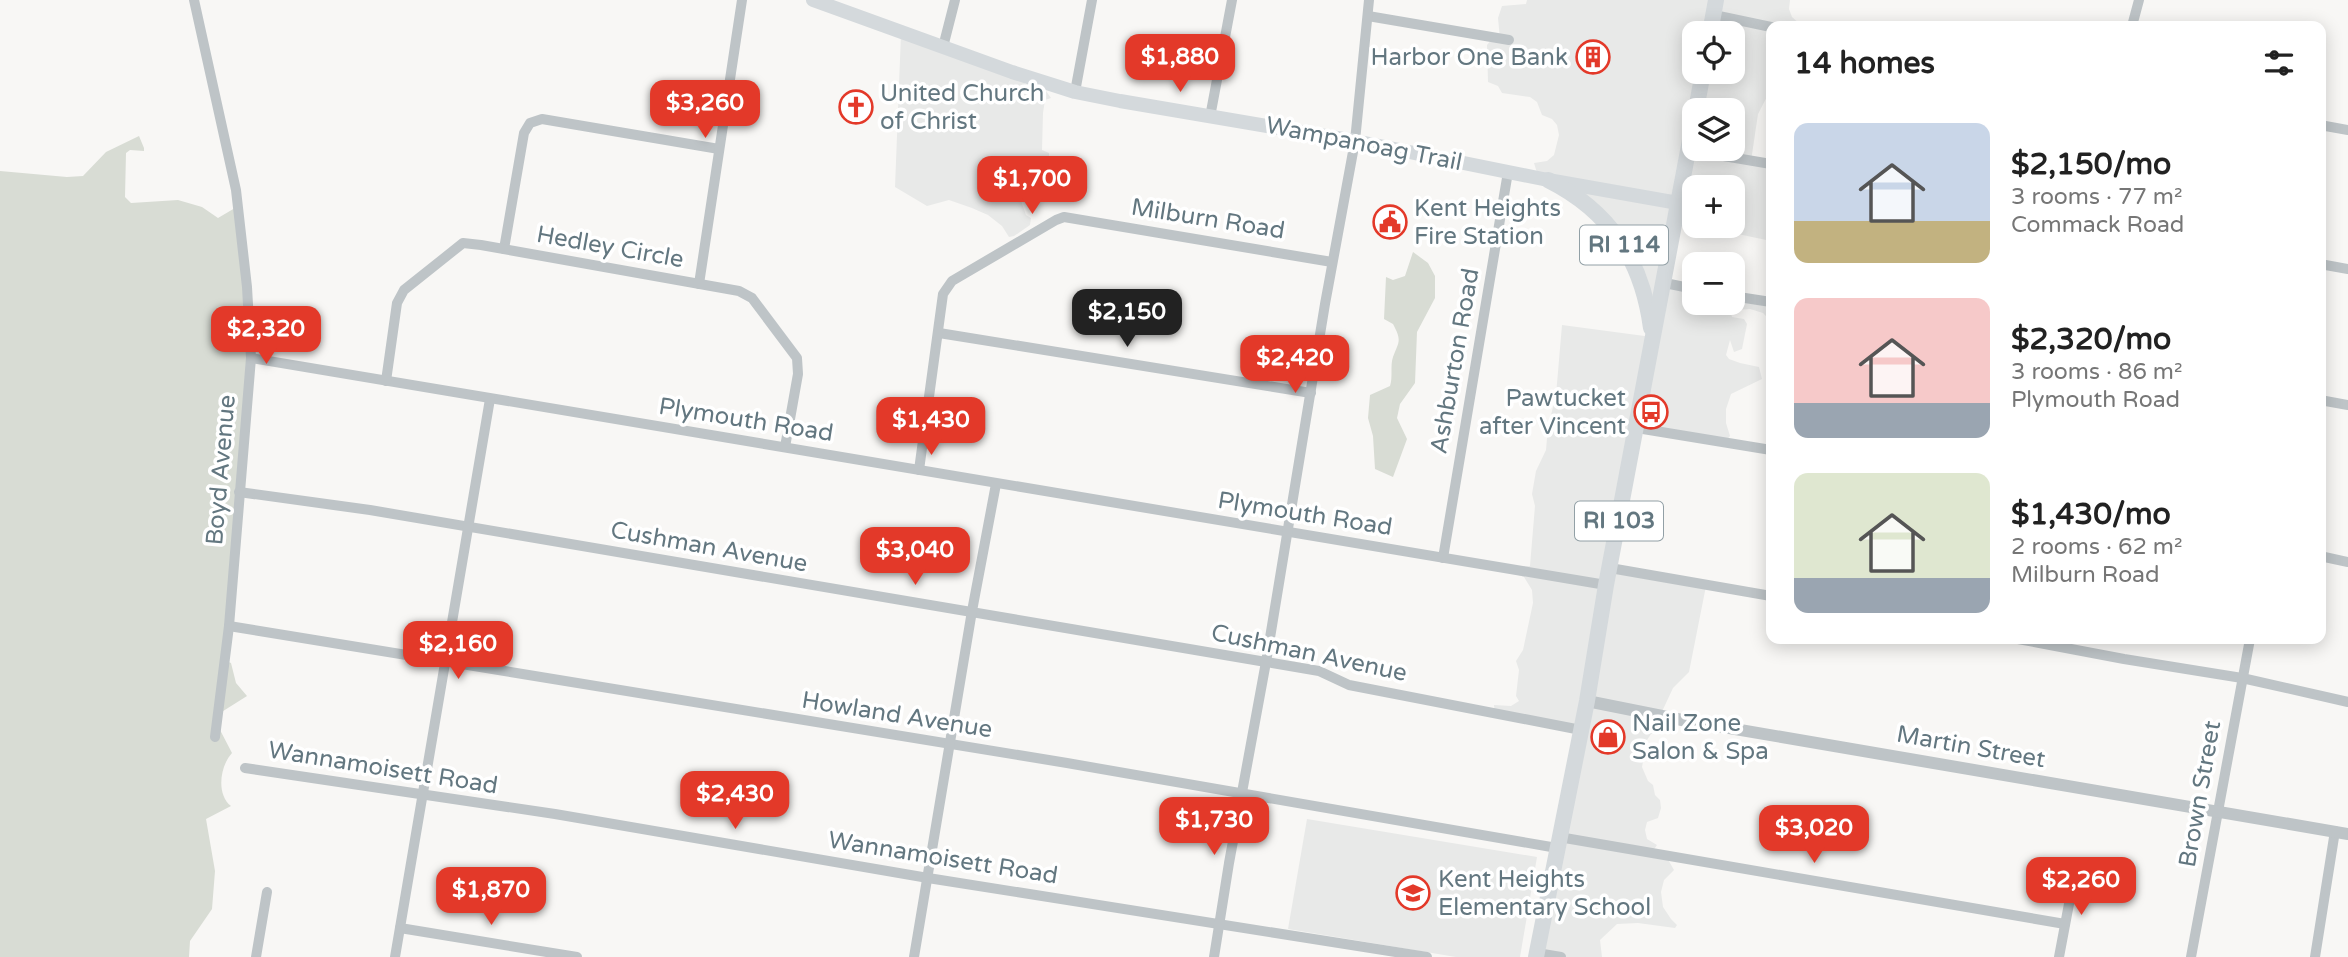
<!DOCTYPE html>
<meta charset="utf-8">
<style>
:root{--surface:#fff;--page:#f2f2f2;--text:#222;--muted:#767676;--accent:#e33929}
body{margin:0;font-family:"Varela Round",sans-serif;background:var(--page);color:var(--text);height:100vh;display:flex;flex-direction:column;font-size:26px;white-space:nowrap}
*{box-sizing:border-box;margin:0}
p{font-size:23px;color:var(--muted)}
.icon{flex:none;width:38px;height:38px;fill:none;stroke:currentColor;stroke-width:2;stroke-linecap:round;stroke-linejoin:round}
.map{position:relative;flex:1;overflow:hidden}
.details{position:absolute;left:1766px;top:21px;width:560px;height:623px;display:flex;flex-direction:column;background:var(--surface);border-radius:14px;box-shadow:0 4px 18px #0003}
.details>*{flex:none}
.buttons{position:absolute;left:1682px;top:21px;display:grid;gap:14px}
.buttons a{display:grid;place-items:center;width:63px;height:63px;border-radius:14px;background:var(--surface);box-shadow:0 4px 18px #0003;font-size:35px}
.price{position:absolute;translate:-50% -60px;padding:0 16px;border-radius:14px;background:var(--accent);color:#fff;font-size:23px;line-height:46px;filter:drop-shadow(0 2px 4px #0008)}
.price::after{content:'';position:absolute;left:50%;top:42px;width:21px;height:16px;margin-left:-10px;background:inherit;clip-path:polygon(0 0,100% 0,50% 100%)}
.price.current{background:#222;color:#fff}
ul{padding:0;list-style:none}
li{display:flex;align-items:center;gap:21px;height:175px;padding:0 28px}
li span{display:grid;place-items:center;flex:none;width:196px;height:140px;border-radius:14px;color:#555}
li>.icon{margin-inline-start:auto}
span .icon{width:84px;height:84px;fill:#fffc;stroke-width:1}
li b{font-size:30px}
h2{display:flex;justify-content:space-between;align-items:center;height:84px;padding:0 28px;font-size:30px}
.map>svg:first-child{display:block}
</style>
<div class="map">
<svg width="2348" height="957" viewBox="0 0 2348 957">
<rect width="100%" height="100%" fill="#f8f7f5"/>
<g fill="#e8e9e8" fill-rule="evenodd">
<path d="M1527,0h263l-1,9 3,8 9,8 -30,1v18l-3,3 3,1v41l-13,25 -7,47 20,4v76l-71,-15h32v-39h-38v37l-18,-4 -9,64 27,5v14h38l1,-7 32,6 6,15 -2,2 -6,-6 -13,-4 -14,1 -5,4 1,3 12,2 3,5 -5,25 -8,3 -4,-12 -4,15 3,4 11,4 19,4 3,12 -31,15 -5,15v14l4,13 -6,7 -88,-14 -25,140 95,17 -17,86 -16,16 -14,30 3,12 -11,4 -4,6 -5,27 6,14 5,4 2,10 5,5 1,8 -3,10 -11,4 -2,8 2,9 10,6 -5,7 14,4 8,14 -10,10 -3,12 2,15 8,12 6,6 -2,3 -37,-5 -21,1 -17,16 2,17h-46l-18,-3 43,-223 -86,-17 -1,-9 17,1 8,-5 -3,-5 3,-26 -3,-9 7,-11 10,-47 -1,-13 -8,-13 -6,-2v-3l6,-6h6l5,-60 -3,-12 4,-23 10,-21 2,-23 8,-32 6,-70 90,12 -26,-93 -88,-68 -4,-13 13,-2 7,-6 5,-20 -2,-10 -5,-6 -10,-4 -5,-13 -7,-5 -28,-4 -4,-7 -10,-4 -1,-37 5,-6h8l-2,-21 4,-12 24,-2zM1694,33h38v39h-38zM1694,110h38v39h-38z"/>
<path d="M901,34l121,43 3,7 21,7 5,7 -6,2 -2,13 -1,37 7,3v4l-8,6 -8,24 -13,11 6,17 5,3 -1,7 -16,11 -5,1 -7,-11 -14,-11 -16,-7 -23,-8 -22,6 -32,-19z"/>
<path d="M1307,819l230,38 -17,100h-64l-168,-28z"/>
</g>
<g fill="#d8dcd4">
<path d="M139,136l5,12v3l-14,-1 -4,3 -1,44 6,6 47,-3 24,7 16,11 17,-10 19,147 -28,306 5,2 5,20 11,13 -27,17 -1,15 13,25c-12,13 -16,41 -1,53l-25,13 9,52 -3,38 -22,32 -1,16h-189v-786l67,6 16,-1 23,-24z"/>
<path d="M1413,252l15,11 7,13v22l-18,34 -2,51 -15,21 -3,14 10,21 -14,38 -18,-8 -2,-33 -5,-18 2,-23 20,-9c3,-9 0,-21 3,-29 6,-16 9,-16 0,-33l-9,-5 2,-42 7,3 12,-4z"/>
</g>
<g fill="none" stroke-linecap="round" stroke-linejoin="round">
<g stroke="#bec4c7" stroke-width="10">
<path d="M194,0l42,190 11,97 4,71 -22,268 -14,111"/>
<path d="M1714,15l57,12"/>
<path d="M1368,16l141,24"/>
<path d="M2132,26l7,-26"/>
<path d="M943,47l12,-47"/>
<path d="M1075,92l17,-92"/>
<path d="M1210,117l22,-117"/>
<path d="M2320,125l28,5"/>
<path d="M1688,150l83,14"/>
<path d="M504,249l20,-116 6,-10 12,-4 177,30"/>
<path d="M2320,264l28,5"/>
<path d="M1665,283l29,6"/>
<path d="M699,284l43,-284"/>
<path d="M1732,296l39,6"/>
<path d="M939,333l372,60"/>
<path d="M251,358l1355,227"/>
<path d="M386,381l11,-78 7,-13 59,-47 18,2 258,46 13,7 45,60 1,16 -13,73"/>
<path d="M2320,400l28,5"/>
<path d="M1637,428l134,22"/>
<path d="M919,470l24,-176 9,-13 104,-61 8,-3 268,45"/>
<path d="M239,492l131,18 896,152 53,9 30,14 232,45"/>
<path d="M2320,556l28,6"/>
<path d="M1443,558l65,-386"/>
<path d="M1610,568l161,28"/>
<path d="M229,626l838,137 490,85"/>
<path d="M2018,639l106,20 118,19 106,24"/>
<path d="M245,768l310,46 373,64 499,79"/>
<path d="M1559,837l506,87"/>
<path d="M400,928l177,29"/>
<path d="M1537,953l24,4"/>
<path d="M256,957l11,-65"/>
<path d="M395,957l95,-558"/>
<path d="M914,957l58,-346 24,-127"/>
<path d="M1214,957l15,-94 37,-201 59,-358 30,-163 14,-141"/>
<path d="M2059,957l16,-85"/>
<path d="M2191,957l59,-318"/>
<path d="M2315,957l20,-126"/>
</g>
<path stroke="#bec4c7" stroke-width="12" d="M1587,701l95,19 666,114"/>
<path stroke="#d4d9dc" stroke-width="14" d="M813,0l199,72 63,20 45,9 235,40 193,39 130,23"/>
<g stroke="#d4d9dc" stroke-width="16">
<path d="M1710,33l6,-33"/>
<path d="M1696,110l7,-38"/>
<path d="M1548,180c62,31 94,80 103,148"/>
<path d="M1536,957l51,-256 19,-116 88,-466"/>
</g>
</g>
<defs>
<symbol id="building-ring" viewBox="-11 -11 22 22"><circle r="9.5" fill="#fff" stroke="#e33929" stroke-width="1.5"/><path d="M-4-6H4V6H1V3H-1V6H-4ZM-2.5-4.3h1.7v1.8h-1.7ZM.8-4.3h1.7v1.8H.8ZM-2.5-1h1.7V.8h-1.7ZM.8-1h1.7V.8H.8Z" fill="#e33929"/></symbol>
<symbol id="church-ring" viewBox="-11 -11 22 22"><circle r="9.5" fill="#fff" stroke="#e33929" stroke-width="1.5"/><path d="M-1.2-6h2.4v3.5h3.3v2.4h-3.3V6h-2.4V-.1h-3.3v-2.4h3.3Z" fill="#e33929"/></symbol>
<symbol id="civic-ring" viewBox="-11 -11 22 22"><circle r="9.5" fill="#fff" stroke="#e33929" stroke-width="1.5"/><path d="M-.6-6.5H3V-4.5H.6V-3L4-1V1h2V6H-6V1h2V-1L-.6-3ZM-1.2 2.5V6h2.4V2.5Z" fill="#e33929"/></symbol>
<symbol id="bus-ring" viewBox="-11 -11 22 22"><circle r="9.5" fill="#fff" stroke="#e33929" stroke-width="1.5"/><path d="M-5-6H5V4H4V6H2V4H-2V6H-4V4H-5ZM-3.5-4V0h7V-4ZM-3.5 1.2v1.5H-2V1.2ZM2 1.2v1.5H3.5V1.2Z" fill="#e33929"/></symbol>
<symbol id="shop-ring" viewBox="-11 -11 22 22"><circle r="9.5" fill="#fff" stroke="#e33929" stroke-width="1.5"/><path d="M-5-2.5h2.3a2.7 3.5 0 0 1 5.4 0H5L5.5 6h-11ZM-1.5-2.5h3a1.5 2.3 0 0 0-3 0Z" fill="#e33929"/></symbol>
<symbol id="school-ring" viewBox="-11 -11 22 22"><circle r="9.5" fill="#fff" stroke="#e33929" stroke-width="1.5"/><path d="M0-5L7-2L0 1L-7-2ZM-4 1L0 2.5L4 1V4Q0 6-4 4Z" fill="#e33929"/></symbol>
</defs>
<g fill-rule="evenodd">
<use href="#building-ring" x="1574" y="38" width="38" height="38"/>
<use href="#church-ring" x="837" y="88" width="38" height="38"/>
<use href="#civic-ring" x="1371" y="203" width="38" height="38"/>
<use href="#bus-ring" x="1632" y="393" width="38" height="38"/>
<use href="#shop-ring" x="1589" y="718" width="38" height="38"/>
<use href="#school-ring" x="1394" y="874" width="38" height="38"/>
</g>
<g text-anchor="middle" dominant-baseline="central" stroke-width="7" stroke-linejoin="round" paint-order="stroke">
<g fill="#fff" stroke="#92a0a6" stroke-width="2">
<rect x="1580" y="225.5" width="88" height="39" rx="5"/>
<rect x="1575" y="501.5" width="88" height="39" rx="5"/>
</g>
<g font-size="23" font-weight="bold" fill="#637780">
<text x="1624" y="245">RI 114</text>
<text x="1619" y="521">RI 103</text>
</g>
<g font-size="24" fill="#637780" stroke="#fff" text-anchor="start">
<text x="1568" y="57" text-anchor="end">Harbor One Bank</text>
<text x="880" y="93">United Church<tspan x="880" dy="28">of Christ</tspan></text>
<text x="1414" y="208">Kent Heights<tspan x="1414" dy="28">Fire Station</tspan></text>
<text x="1626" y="398" text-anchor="end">Pawtucket<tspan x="1626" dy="28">after Vincent</tspan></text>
<text x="1632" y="723">Nail Zone<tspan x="1632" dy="28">Salon &amp; Spa</tspan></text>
<text x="1438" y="879">Kent Heights<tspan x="1438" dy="28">Elementary School</tspan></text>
</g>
<g font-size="24" fill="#637780" stroke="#fff">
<text transform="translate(1364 144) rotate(11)">Wampanoag Trail</text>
<text transform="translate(1208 219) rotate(9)">Milburn Road</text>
<text transform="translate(610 247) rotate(10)">Hedley Circle</text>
<text transform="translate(1455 361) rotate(-80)">Ashburton Road</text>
<text transform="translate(746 420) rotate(9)">Plymouth Road</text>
<text transform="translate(221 470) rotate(-85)">Boyd Avenue</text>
<text transform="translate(1305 514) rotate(9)">Plymouth Road</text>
<text transform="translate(709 547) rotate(10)">Cushman Avenue</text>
<text transform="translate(1309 653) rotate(12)">Cushman Avenue</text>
<text transform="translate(897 715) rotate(9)">Howland Avenue</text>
<text transform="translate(1971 747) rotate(10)">Martin Street</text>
<text transform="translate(383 768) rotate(9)">Wannamoisett Road</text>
<text transform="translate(2200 794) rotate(-80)">Brown Street</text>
<text transform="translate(943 858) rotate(9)">Wannamoisett Road</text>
</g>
</g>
</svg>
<div class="buttons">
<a><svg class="icon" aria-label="locate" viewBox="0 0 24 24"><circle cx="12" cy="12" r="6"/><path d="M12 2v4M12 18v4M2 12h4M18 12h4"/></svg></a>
<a><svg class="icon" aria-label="layers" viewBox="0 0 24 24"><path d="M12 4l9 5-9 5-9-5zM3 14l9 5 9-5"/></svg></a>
<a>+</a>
<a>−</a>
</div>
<b class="price" style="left:1180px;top:94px">$1,880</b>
<b class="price" style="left:705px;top:140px">$3,260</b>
<b class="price" style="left:1032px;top:216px">$1,700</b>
<b class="price current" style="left:1127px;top:349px">$2,150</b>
<b class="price" style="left:266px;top:366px">$2,320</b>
<b class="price" style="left:1295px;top:395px">$2,420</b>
<b class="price" style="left:931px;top:457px">$1,430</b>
<b class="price" style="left:915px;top:587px">$3,040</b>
<b class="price" style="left:458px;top:681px">$2,160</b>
<b class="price" style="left:735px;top:831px">$2,430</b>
<b class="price" style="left:1214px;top:857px">$1,730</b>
<b class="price" style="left:1814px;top:865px">$3,020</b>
<b class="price" style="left:2081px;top:917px">$2,260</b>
<b class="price" style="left:491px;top:927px">$1,870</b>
<section class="details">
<h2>14 homes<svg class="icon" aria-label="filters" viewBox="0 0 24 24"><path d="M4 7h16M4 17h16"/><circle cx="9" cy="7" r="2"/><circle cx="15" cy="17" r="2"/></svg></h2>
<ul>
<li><span style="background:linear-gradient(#c9d6e8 70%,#c2b280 0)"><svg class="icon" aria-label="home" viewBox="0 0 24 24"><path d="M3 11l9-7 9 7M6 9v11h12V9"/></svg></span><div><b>$2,150/mo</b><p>3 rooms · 77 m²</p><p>Commack Road</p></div></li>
<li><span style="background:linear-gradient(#f6c9c9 75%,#9aa5b1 0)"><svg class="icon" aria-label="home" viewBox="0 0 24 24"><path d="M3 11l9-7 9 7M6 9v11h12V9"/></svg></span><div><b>$2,320/mo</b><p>3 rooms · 86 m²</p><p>Plymouth Road</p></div></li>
<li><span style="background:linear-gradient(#dfe7d0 75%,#9aa5b1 0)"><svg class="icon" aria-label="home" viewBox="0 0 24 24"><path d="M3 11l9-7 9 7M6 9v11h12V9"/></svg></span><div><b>$1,430/mo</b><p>2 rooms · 62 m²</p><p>Milburn Road</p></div></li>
</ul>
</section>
</div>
